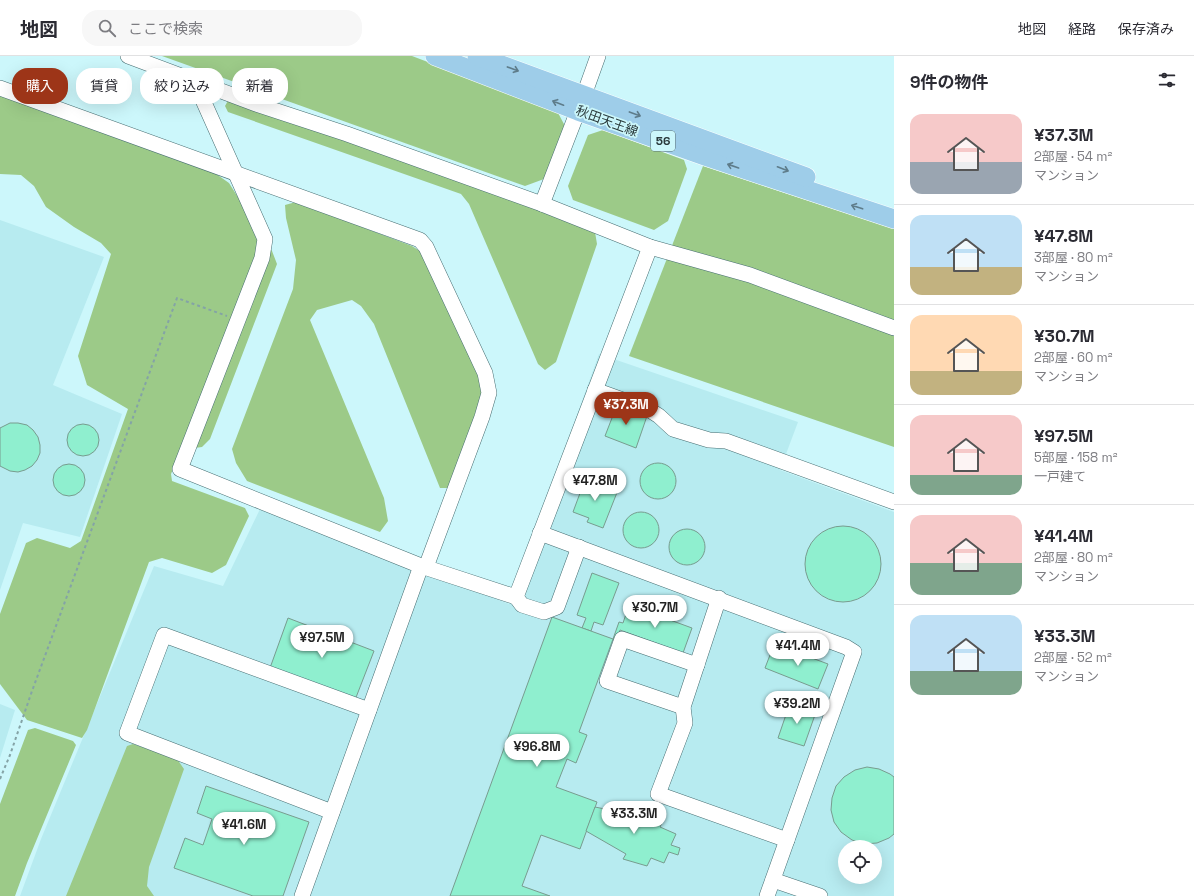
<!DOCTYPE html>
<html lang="ja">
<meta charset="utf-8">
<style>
:root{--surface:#fff;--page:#f7f7f7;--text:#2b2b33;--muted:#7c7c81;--line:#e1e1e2;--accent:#9d3518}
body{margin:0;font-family:"Space Grotesk","Noto Sans JP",sans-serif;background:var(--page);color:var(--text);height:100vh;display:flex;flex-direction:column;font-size:15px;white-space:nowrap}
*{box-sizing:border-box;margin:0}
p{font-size:13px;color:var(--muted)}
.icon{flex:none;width:22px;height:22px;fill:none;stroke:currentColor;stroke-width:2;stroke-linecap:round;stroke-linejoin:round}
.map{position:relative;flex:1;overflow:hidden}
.drawer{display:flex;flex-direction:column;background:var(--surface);width:300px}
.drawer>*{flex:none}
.hud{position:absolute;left:12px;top:12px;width:380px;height:36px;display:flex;gap:8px}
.tools{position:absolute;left:838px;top:784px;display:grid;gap:8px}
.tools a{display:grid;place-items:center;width:44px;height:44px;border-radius:50%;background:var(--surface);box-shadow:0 4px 16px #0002;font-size:20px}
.price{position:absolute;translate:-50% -34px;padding:0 9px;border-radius:14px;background:#fff;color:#222;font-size:13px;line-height:26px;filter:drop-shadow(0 1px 2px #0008)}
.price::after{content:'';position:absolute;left:50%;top:24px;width:12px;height:9px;margin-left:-6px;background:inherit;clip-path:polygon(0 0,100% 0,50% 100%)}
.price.selected{background:var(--accent);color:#fff}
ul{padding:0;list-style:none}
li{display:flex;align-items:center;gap:12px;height:100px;padding:0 16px}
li+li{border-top:1px solid var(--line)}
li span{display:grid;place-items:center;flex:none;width:112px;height:80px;border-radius:12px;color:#555}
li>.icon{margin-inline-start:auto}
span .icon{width:48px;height:48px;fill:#fffc;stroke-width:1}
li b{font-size:17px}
h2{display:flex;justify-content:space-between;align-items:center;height:48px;padding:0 16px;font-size:17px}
.chip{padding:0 14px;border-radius:16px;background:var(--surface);box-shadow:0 4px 16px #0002;font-size:14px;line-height:36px}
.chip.selected{background:var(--accent);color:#fff}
header{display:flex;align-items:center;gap:24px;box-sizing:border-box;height:56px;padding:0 20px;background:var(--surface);border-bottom:1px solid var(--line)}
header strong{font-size:19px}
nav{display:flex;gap:22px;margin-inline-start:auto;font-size:14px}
.search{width:280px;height:36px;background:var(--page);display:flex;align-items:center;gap:10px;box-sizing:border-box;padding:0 14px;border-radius:16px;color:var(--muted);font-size:15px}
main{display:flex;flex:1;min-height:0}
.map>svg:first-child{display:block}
</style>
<header>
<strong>地図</strong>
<div class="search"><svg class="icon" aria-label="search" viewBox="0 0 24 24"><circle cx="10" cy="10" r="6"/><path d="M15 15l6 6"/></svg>ここで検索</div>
<nav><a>地図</a><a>経路</a><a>保存済み</a></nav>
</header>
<main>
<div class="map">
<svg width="894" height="840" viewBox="0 0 894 840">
<rect width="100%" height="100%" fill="#ccf7fb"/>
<g fill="#b7ebf0" fill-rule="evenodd">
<path d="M0,164l104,37 -51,128 69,29 -42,123 -57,-14 -23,67z"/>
<path d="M599,298l199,68 -18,48 114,42v384h-874l21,-57 113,-273 69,20 37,-77 249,95zM845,791h30v30h-30z"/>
<path d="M0,648l15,6 -15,48z"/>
</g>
<g fill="#9cca88">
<path d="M162,0h250l145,55 8,15 -21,53 -19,7z"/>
<path d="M0,39l212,76 17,12 43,68 5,13 -67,175 -8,8 -21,3 -10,24 1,7 73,27 4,8 -23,49 -14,8 -50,-15 -13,4 -62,168 -5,8 -55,-18 -27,-36v-70l26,-71 11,-5 33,10 11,-7 47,-132 -41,-24 -9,-29 33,-102 -10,-11 -27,-16 -28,-20 -12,-21 -13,-11 -21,-1z"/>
<path d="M229,43l242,86 124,47 2,12 -41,118 -11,8 -7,-6 -69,-160 -8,-10 -233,-82 -3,-6z"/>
<path d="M603,74l81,30 3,9 -19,52 -14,9 -81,-30 -5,-14 20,-51z"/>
<path d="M703,110l191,63v218l-265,-91z"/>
<path d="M296,146l116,44 11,7 57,119 4,20 -35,96h-9l-66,-164 -13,-18 -9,-6 -35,10 -7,10 74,178 4,23 -8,11 -133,-51 -11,-18 -4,-14 61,-160 3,-29 -10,-42 -1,-13z"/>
<path d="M35,672l38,13 3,4 -49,118 -12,33h-15v-92l28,-74z"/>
<path d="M133,688l44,15 7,10 -35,98 -2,19 7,10h-88l61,-150z"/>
</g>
<g fill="#8fefcf" stroke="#789c8f">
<path d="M617,349l30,11 -11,32 -31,-12z"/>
<path d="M10,367h8l9,2 6,5 5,7 2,8v8l-3,7 -5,6 -7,4 -7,2 -8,-1 -10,-5v-38z"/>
<circle cx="83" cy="384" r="16"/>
<circle cx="658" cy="425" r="18"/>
<circle cx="69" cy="424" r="16"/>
<path d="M586,421l32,13 -15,38 -16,-6 2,-4 -16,-6z"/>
<circle cx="641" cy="474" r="18"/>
<circle cx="843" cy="508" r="38"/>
<circle cx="687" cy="491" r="18"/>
<path d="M592,517l27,10 -16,42 -9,-3 -3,9 -9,-3 4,-10 -9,-3z"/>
<path d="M629,549l63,23 -9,25 -63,-23 -4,11 -3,-2 6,-17 4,1z"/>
<path d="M552,561l61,22 -34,93 8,3 -11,28 -9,-4 -11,28 41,15 -17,47 -39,-14 -19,51 28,10h-100z"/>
<path d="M288,562l86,33 -19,49 -85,-32z"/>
<path d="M780,590l48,18 -10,25 -53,-21 5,-13 6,2z"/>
<path d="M790,647l26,9 -12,34 -26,-8z"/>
<path d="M867,711l12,2 11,5 4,3v57l-5,4 -12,5 -13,1 -12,-4 -11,-8 -7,-10 -3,-12 1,-12 4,-12 8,-9 11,-7z"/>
<path d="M206,730l103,36 -26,74h-30l-79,-28 11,-30 18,7 9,-26 -15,-6z"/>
<path d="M595,751l44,9 2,-6 23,8 -4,9 16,7 -5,11 9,3 -2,7 -9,-3 -5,11 -13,-5 -4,8 -24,-7 3,-5 -40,-23z"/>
</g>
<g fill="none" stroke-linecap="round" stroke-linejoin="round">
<defs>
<g id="minor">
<path d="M128,0l128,48 91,30 195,70 108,43 100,28 144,53"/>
<path d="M194,24l71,159 -3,19 -82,211 241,97 95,31 134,-350"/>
<path d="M0,32l420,152 6,7 59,126 4,20 -7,24 -56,150"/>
<path d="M542,148l42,-109 14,-39"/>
<path d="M595,334l53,19 11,7 14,13 36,11 17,1 168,61"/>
<path d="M540,477l306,114 8,5 -87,244"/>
<path d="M516,541l6,8 22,7 13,-5 22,-60"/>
<path d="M719,542l-36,109 2,16 -27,71 129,46"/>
<path d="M683,651l-76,-26 15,-42 75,26"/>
<path d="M332,756l-205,-79 37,-98 205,75"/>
<path d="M773,824l47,16"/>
<path d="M302,840l119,-330"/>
</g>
<g id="major">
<path d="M435,0l143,55 127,45 189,63"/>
<path d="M477,0l329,121"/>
</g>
</defs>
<use href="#minor" stroke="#476e72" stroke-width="16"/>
<use href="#major" stroke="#fff" stroke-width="20"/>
<path stroke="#84a3a6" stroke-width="2" stroke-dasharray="3 3" stroke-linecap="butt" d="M0,723l10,-24 22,-64 145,-393 50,18"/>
<use href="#minor" stroke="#fff" stroke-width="15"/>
<use href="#major" stroke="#9ecde9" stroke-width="19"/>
</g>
<defs><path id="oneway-shaft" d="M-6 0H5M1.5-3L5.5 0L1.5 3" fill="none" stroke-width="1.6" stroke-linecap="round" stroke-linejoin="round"/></defs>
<g stroke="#5e7c8a">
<use href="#oneway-shaft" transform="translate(513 13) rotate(20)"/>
<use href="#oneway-shaft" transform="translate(558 47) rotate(-159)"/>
<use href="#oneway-shaft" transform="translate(635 58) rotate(20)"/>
<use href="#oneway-shaft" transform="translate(733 110) rotate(-161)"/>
<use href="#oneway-shaft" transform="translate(783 113) rotate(21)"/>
<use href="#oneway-shaft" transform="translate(857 151) rotate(-162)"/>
</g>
<g text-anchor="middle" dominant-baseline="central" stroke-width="3.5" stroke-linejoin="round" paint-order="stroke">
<rect fill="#ccf7fb" stroke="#5b7375" stroke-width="1" x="651" y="75" width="24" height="20" rx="3"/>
<g font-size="12" font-weight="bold" fill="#2a3a3c">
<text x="663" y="85">56</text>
</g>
<g font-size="13" fill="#2a3a3c" stroke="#ccf7fb">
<text transform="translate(607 65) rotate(20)">秋田天王線</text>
</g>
</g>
</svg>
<div class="tools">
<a><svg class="icon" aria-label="locate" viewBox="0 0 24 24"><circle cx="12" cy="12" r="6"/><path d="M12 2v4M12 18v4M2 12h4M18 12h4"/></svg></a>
</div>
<b class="price selected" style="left:626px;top:370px">¥37.3M</b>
<b class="price" style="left:595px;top:446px">¥47.8M</b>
<b class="price" style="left:655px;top:573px">¥30.7M</b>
<b class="price" style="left:322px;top:603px">¥97.5M</b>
<b class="price" style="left:798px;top:611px">¥41.4M</b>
<b class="price" style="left:797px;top:669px">¥39.2M</b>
<b class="price" style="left:537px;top:712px">¥96.8M</b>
<b class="price" style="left:634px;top:779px">¥33.3M</b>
<b class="price" style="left:244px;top:790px">¥41.6M</b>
<div class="hud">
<a class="chip selected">購入</a>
<a class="chip">賃貸</a>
<a class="chip">絞り込み</a>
<a class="chip">新着</a>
</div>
</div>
<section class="drawer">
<h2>9件の物件<svg class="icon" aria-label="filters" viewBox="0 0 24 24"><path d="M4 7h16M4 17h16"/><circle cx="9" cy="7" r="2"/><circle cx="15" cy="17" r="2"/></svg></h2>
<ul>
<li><span style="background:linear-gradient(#f6c9c9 60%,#9aa5b1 0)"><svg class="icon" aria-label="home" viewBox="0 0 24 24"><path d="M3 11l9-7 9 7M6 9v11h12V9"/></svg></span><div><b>¥37.3M</b><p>2部屋 · 54 m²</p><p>マンション</p></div></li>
<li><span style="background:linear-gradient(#bfe0f5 65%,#c2b280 0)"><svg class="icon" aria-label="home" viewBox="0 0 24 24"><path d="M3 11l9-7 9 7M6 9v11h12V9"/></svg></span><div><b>¥47.8M</b><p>3部屋 · 80 m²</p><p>マンション</p></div></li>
<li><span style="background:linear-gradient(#ffd9b3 70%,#c2b280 0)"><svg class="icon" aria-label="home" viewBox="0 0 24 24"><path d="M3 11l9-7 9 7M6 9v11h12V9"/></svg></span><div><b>¥30.7M</b><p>2部屋 · 60 m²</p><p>マンション</p></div></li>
<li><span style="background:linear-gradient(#f6c9c9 75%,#7fa58c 0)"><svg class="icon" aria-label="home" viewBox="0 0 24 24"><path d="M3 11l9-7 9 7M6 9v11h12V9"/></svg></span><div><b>¥97.5M</b><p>5部屋 · 158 m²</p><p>一戸建て</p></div></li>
<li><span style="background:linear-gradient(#f6c9c9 60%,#7fa58c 0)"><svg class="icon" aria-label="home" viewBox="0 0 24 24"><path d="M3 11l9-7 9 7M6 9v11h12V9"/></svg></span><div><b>¥41.4M</b><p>2部屋 · 80 m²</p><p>マンション</p></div></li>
<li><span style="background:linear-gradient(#bfe0f5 70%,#7fa58c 0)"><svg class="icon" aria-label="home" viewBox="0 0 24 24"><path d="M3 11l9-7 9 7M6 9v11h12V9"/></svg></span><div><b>¥33.3M</b><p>2部屋 · 52 m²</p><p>マンション</p></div></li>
</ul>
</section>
</main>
